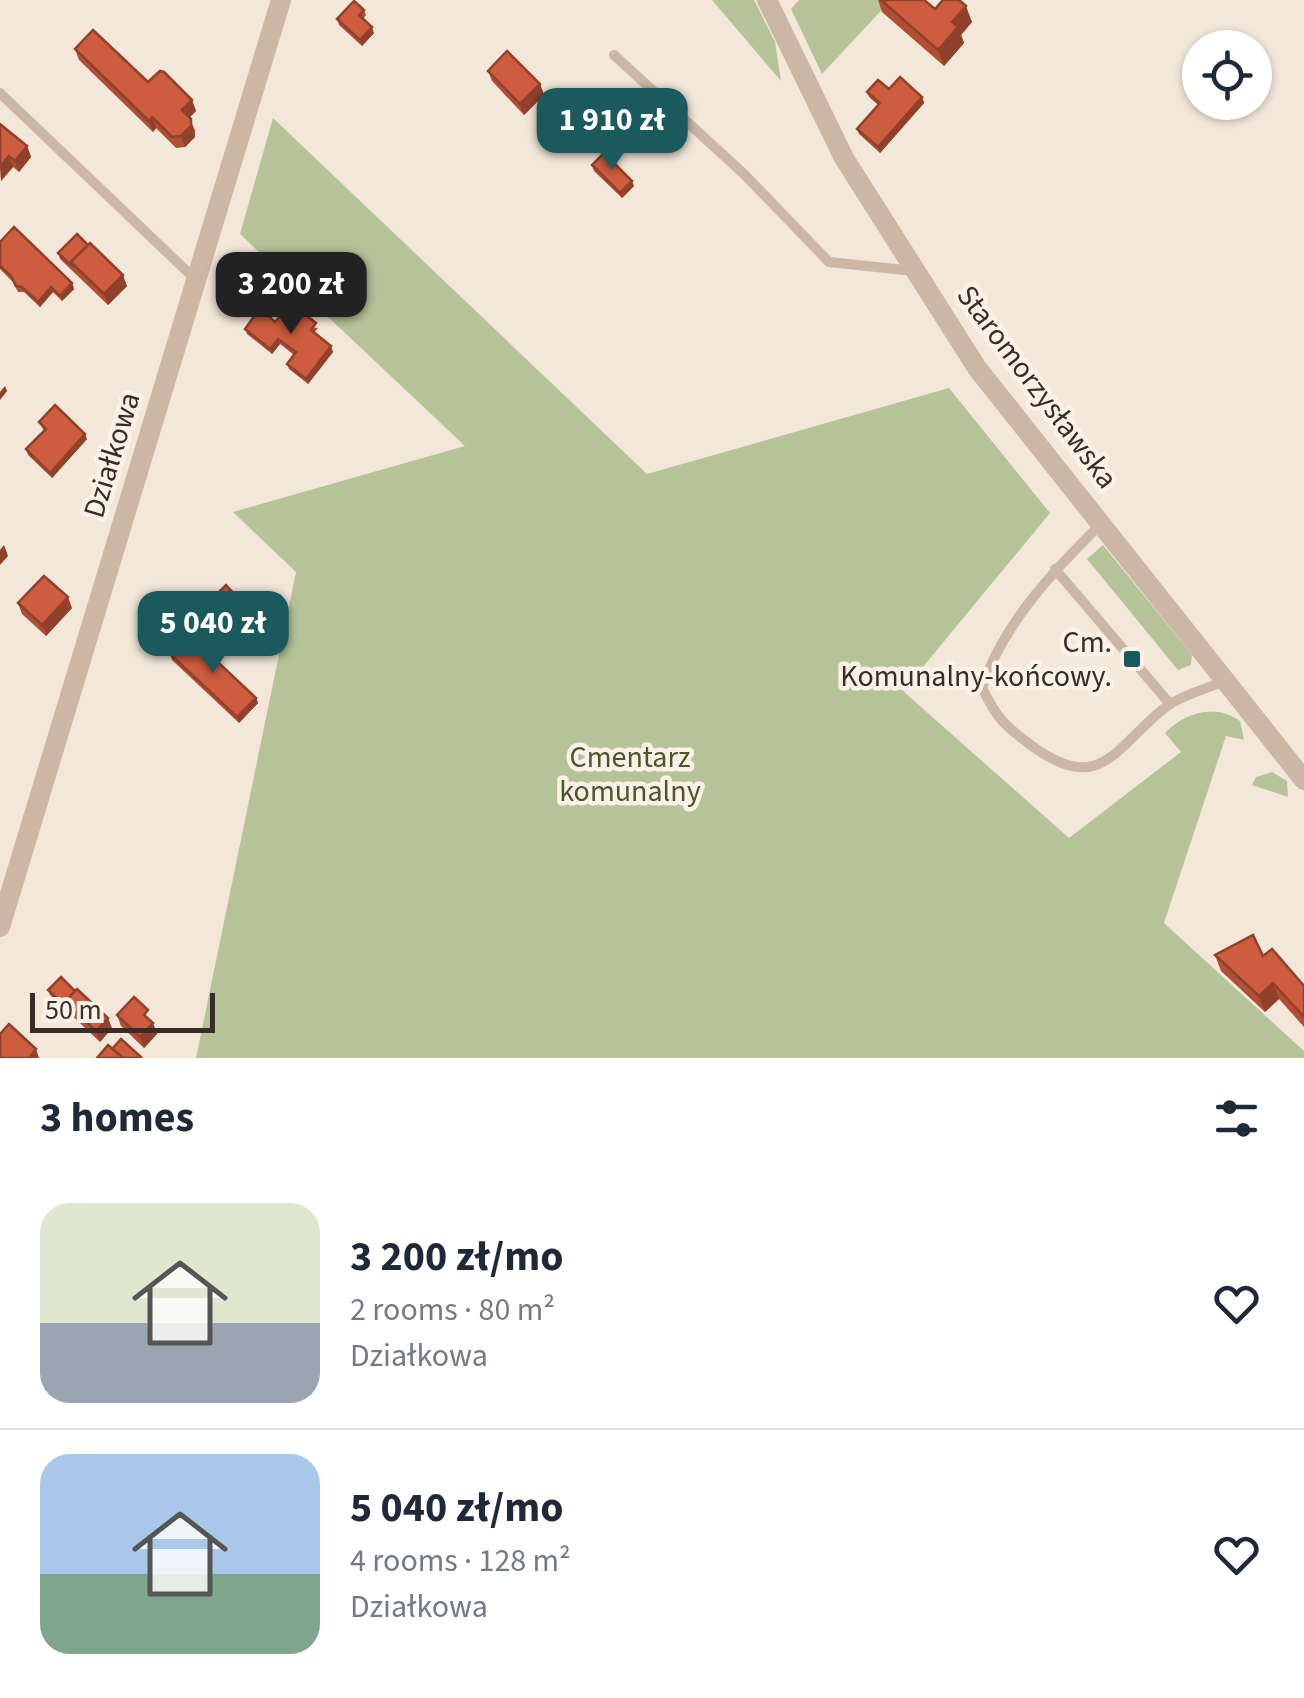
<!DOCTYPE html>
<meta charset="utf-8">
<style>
:root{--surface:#fff;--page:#f6f6f7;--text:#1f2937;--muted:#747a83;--line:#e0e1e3;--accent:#1a5a5c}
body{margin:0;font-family:"Source Sans 3",sans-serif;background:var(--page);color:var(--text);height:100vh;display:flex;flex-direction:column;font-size:38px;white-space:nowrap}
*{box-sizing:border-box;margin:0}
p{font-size:32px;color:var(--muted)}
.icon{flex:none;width:55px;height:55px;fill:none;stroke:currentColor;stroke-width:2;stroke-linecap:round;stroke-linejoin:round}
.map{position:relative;height:1058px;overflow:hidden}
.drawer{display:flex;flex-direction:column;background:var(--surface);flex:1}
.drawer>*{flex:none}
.buttons{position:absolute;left:1182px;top:30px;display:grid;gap:20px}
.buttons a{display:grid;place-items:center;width:90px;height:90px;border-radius:50%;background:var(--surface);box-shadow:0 2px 8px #0004;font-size:50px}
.scale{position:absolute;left:30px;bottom:25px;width:185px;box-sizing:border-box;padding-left:10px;border:5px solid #372c27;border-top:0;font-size:28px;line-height:35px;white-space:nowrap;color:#372c27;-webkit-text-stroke:8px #fbf1e7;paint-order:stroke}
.price{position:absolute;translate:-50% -85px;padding:0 22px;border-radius:20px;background:var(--accent);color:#fff;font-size:32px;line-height:65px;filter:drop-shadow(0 2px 5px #0008)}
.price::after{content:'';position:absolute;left:50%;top:60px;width:30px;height:22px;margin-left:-15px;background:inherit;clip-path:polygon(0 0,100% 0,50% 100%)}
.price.active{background:#222;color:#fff}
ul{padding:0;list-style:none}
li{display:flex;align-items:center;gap:30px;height:250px;padding:0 40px}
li+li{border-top:2px solid var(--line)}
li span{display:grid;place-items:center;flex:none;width:280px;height:200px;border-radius:30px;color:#555}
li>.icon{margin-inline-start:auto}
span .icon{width:120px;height:120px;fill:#fffc;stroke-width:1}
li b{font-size:42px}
h2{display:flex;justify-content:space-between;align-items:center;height:120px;padding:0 40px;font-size:42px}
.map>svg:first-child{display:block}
</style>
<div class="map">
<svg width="1304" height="1058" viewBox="0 0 1304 1058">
<rect width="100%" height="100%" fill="#f3e7da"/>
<g fill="#b6c399">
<path d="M712,0h42l21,42 6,39z"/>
<path d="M799,0h92l-69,74 -31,-65z"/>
<path d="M273,118l374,356 302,-86 101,125 -147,178 166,147 112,-86 -16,-19c20,-20 49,-30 75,-12l4,19 -18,-4 -62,187 140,128v7h-1108l100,-486 -63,-60 232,-66 -225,-212z"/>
<path d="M1103,545l89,110 -1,10 -13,5 -91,-111z"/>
<path d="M1272,772l15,9 1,16 -36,-12 4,-8z"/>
</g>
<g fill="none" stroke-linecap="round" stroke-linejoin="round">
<g stroke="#ccb6a5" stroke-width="10">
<path d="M614,55l130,119 85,88 85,9"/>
<path d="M0,93l195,186"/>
<path d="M1101,524c-48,47 -98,100 -119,164 16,32 22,37 50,58 70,51 83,0 135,-40 16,-11 39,-17 57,-25"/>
<path d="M1055,569l115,135"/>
</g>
<g stroke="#ccb6a5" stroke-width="20">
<path d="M767,0l77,158 133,210 327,412"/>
<path d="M0,927l281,-927"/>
</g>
</g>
<g fill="#b14f35">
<path d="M878,0h46l11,9 37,13 -11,13 3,8 -20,23 -62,-54z"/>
<path d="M364,10l2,5 -3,4 11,14 -12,13 -23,-21 -2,-6z"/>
<path d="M75,49l73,33 44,18 4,11 -7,7 6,12v7l-10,10 -9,1 -20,-20 -3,4 -74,-72z"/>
<path d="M488,71l52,13 4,11 -20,20 -32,-34z"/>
<path d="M889,89l33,8 2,6 -44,50 -21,-19 -2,-5 21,-24 -9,-8 -2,-5z"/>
<path d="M0,124l27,22 4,11 -12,15 -6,-5 -12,14z"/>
<path d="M592,165l42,21 -12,12 -28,-27z"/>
<path d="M0,242l72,41 2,6 -12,12 -9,-9 -13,15 -16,-15h-6l-5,-10 -13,-13z"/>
<path d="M58,253l69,33 -19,19 -48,-46z"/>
<path d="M275,322l43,6 -4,5 19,19 -25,32 -19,-15 -2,-5 7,-9 -14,-11 -8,10 -25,-20 -2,-5z"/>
<path d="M39,422l48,17 -35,39 -24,-23 -2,-6 18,-18z"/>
<path d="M18,603l54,5 -26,28 -24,-22z"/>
<path d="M170,654l86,44 2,5 -19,20 -67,-63z"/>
<path d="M1215,955l48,1 41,30v41l-25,-28 -14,13 -44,-41z"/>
<path d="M48,990l64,38 -12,14 -50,-47z"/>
<path d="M117,1015l35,6 5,13 -13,14 -23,-22z"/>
</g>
<g fill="#90402b">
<path d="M966,6l6,16 -11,13 3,8 -20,23 -6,-16 14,-28z"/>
<path d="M372,27l2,6 -12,13 -2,-6z"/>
<path d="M540,84l4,11 -20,20 -4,-11z"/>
<path d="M922,97l2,6 -44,50 -2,-6z"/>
<path d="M192,100l4,11 -10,10 -4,-11z"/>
<path d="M152,117l4,11 -3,4 -4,-11z"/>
<path d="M191,119l4,18 -10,10 -4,-11z"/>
<path d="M27,146l4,11 -12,15 -4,-11z"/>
<path d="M9,156l4,11 -12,14 -1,-14z"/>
<path d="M632,181l2,5 -12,12 -2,-5z"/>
<path d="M123,275l4,11 -19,19 -4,-11z"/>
<path d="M72,283l2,6 -12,12 -2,-5z"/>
<path d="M51,287l2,5 -13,15 -2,-5z"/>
<path d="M278,339l2,5 -8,10 -2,-5z"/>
<path d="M331,346l2,6 -25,32 -2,-5z"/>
<path d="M5,386l2,5 -7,9v-8z"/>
<path d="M85,434l2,5 -35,39 -2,-5z"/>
<path d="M4,545l4,11 -8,9v-15z"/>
<path d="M68,597l4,11 -26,28 -4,-11z"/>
<path d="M237,597l2,5 -14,15 -2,-5z"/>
<path d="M256,698l2,5 -19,20 -2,-6z"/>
<path d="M1273,983l6,16 -14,13 -6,-16z"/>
<path d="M108,1018l4,10 -12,14 -4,-11z"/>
<path d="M153,1023l4,11 -13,14 -4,-11z"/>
<path d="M36,1049l3,9h-11z"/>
</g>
<g fill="#ce5c3e" stroke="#90402b" stroke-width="2.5">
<path d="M881,0h43l11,9 8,-9h16l7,6 -14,16 6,5 -20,23z"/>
<path d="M354,1l10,9 -5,5 13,12 -12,13 -23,-21z"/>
<path d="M93,30l55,52 12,-11 4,1 28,28 -10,10 9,9v7l-10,10 -9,1 -20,-20 -3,4 -74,-72z"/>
<path d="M507,51l33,33 -20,20 -32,-33z"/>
<path d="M900,77l22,20 -44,50 -21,-18 23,-26 -13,-11 11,-12 11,9z"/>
<path d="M0,124l27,22 -12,15 -6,-5 -9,11z"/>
<path d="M604,153l28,28 -12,12 -28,-28z"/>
<path d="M14,227l58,56 -12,13 -9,-9 -13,15 -16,-15 -6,-1 -5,-10 -11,-10v-24z"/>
<path d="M77,234l11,11 -17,17 2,5 -15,-14z"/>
<path d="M90,243l33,32 -19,19 -33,-32z"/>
<path d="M291,303l25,20 -5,7 20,16 -25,33 -19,-15 9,-12 -18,-13 -8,10 -25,-20 15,-21 15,14z"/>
<path d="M55,405l30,29 -35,39 -24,-24 20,-20 -7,-7z"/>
<path d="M44,576l24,21 -26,28 -24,-22z"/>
<path d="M226,585l11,12 -14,15 -12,-12z"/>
<path d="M189,635l67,63 -19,19 -67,-63z"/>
<path d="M1253,935l10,21 9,-7 32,37v31l-31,-34 -14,13 -44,-41z"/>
<path d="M61,977l14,14 -10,11 1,5 -18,-17z"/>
<path d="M77,989l31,29 -12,13 -31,-29z"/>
<path d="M134,997l14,13 -4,5 9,8 -13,14 -23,-22z"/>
<path d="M9,1024l27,25 -7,9h-29v-24z"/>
<path d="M121,1039l20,18 -1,1h-17l-11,-9z"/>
<path d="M108,1045l15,13h-26z"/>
</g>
<rect fill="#1a5a5c" stroke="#fbf1e7" stroke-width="4" x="1122" y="649" width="20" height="20" rx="5"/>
<g text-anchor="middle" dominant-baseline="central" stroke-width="9" stroke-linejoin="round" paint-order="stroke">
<g font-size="30" fill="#372c27" stroke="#fbf1e7">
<text transform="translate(1037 387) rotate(53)">Staromorzysławska</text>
<text transform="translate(112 455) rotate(-73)">Działkowa</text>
</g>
<g font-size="30" fill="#372c27" stroke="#fbf1e7" text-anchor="end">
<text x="1112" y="642">Cm.<tspan x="1112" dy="34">Komunalny-końcowy.</tspan></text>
</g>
<g font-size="30" fill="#485729" stroke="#fbf1e7">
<text x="630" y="757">Cmentarz<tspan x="630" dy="34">komunalny</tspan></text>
</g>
</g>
</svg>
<div class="buttons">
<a><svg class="icon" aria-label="locate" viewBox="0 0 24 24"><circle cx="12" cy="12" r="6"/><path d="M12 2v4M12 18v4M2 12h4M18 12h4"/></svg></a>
</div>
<div class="scale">50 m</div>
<b class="price" style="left:612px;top:173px">1 910 zł</b>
<b class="price active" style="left:291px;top:337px">3 200 zł</b>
<b class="price" style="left:213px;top:676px">5 040 zł</b>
</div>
<section class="drawer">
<h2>3 homes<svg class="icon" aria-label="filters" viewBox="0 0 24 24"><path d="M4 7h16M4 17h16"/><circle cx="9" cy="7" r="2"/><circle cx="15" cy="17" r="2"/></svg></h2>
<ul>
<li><span style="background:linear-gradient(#dfe7d0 60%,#9aa5b1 0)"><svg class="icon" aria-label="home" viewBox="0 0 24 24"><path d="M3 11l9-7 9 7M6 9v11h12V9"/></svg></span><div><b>3 200 zł/mo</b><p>2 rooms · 80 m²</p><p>Działkowa</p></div><svg class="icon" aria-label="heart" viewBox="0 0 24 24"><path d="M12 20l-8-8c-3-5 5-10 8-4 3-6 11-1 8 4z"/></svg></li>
<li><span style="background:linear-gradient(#a9c7e8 60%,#7fa58c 0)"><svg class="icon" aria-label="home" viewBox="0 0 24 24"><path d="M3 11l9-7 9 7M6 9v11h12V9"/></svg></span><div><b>5 040 zł/mo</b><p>4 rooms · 128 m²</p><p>Działkowa</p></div><svg class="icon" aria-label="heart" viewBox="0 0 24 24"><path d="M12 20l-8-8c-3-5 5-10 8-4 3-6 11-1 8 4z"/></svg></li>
</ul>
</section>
